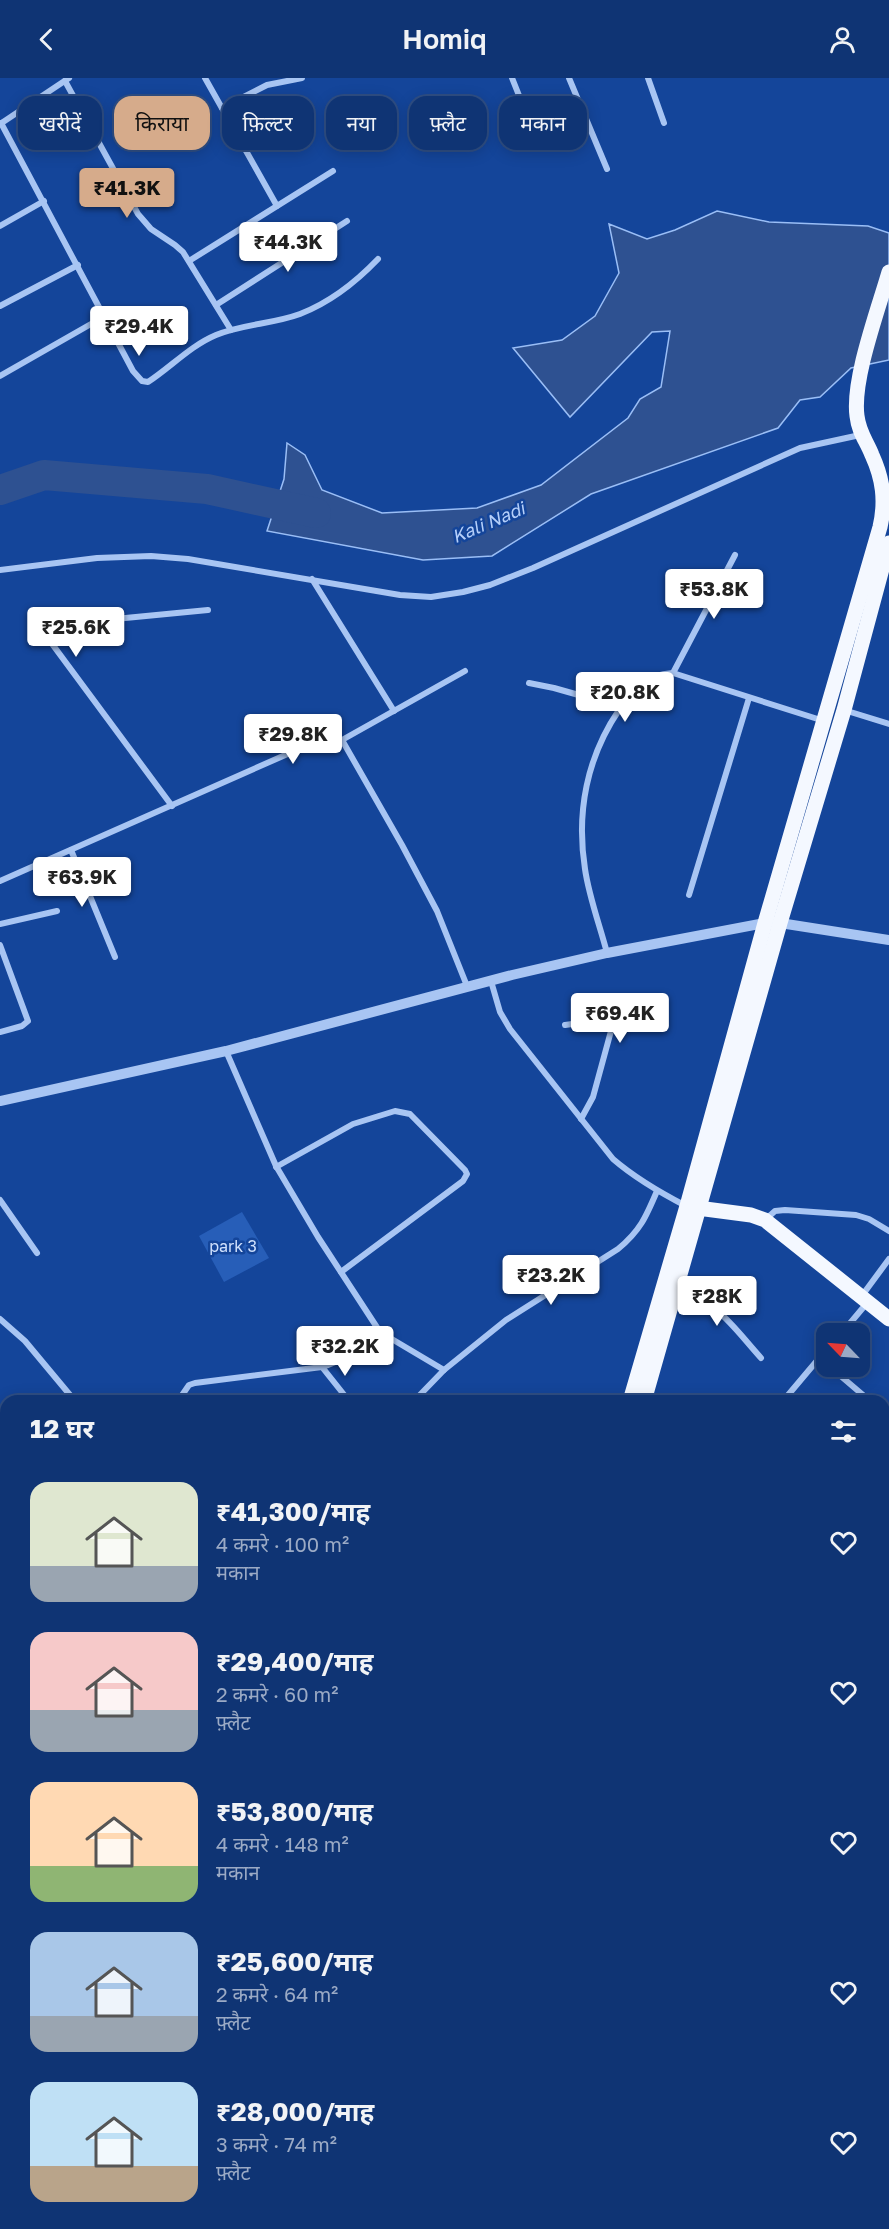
<!DOCTYPE html>
<html lang="hi">
<meta charset="utf-8">
<style>
:root{--surface:#0f3474;--page:#1d3f7c;--text:#f1f3f6;--muted:#9baac5;--line:#2f4f86;--accent:#d6ab8b}
body{margin:0;font-family:"Golos Text","Noto Sans Devanagari",sans-serif;background:var(--page);color:var(--text);height:100vh;display:flex;flex-direction:column;font-size:22px;white-space:nowrap}
*{box-sizing:border-box;margin:0}
p{font-size:20px;color:var(--muted)}
.icon{flex:none;width:33px;height:33px;fill:none;stroke:currentColor;stroke-width:2;stroke-linecap:round;stroke-linejoin:round}
.map{position:relative;flex:1;overflow:hidden}
.side{position:absolute;left:0px;top:1317px;width:890px;height:834px;display:flex;flex-direction:column;background:var(--surface);border-radius:18px 18px 0 0;box-shadow:0 3px 15px #0003,0 0 0 2px var(--line)}
.side>*{flex:none}
.guide{position:absolute;left:18px;top:18px;width:854px;height:54px;display:flex;gap:12px}
.needle{width:39px;rotate:295deg}
.tools{position:absolute;left:816px;top:1245px;display:grid;gap:12px}
.tools a{display:grid;place-items:center;width:54px;height:54px;border-radius:12px;background:var(--surface);box-shadow:0 3px 15px #0003,0 0 0 2px var(--line);font-size:30px}
.price{position:absolute;translate:-50% -51px;padding:0 14px;border-radius:6px;background:#fff;color:#222;font-size:20px;line-height:39px;filter:drop-shadow(0 2px 3px #0008)}
.price::after{content:'';position:absolute;left:50%;top:36px;width:18px;height:14px;margin-left:-9px;background:inherit;clip-path:polygon(0 0,100% 0,50% 100%)}
.price.selected{background:var(--accent);color:#111}
ul{padding:0;list-style:none}
li{display:flex;align-items:center;gap:18px;height:150px;padding:0 30px}
li span{display:grid;place-items:center;flex:none;width:168px;height:120px;border-radius:18px;color:#555}
li>.icon{margin-inline-start:auto}
span .icon{width:72px;height:72px;fill:#fffc;stroke-width:1}
li b{font-size:26px}
h2{display:flex;justify-content:space-between;align-items:center;height:72px;padding:0 30px;font-size:26px}
.pill{padding:0 21px;border-radius:18px;background:var(--surface);box-shadow:0 3px 15px #0003,0 0 0 2px var(--line);font-size:21px;line-height:54px}
.pill.selected{background:var(--accent);color:#111}
header{display:flex;justify-content:space-between;align-items:center;height:78px;padding:0 30px;background:var(--surface);font-size:27px;font-weight:600}
.map>svg:first-child{display:block}
</style>
<header><svg class="icon" aria-label="back" viewBox="0 0 24 24"><path d="M15 5l-7 7 7 7"/></svg>Homiq<svg class="icon" aria-label="person" viewBox="0 0 24 24"><circle cx="12" cy="8" r="4"/><path d="M4 21q1-7 8-7t8 7"/></svg></header>
<div class="map">
<svg width="889" height="2151" viewBox="0 0 889 2151">
<rect width="100%" height="100%" fill="#14459a"/>
<path fill="#275eb8" d="M242,1134l27,46 -45,24 -25,-46z"/>
<path fill="#2e5191" stroke="#9abef6" stroke-width="1.5" d="M717,133l52,11 99,4 21,7v127l-38,8 -31,29 -20,3 -22,28 -187,66 -99,62 -69,4 -156,-29 17,-52 3,-36 18,12 17,35 60,23 95,-5 64,-23 87,-67 12,-19 21,-12 9,-56 -18,1 -82,85 -57,-69 49,-8 33,-24 24,-43 -10,-49 38,15 28,-9z"/>
<g fill="none" stroke-linecap="round" stroke-linejoin="round">
<path stroke="#2e5191" stroke-width="30" d="M0,412l44,-15 163,14 109,24"/>
<g stroke="#a8c5f3" stroke-width="6">
<path d="M205,0l72,128"/>
<path d="M512,0l12,30 10,40"/>
<path d="M569,0l38,91"/>
<path d="M648,0l16,45"/>
<path d="M65,3l73,133 13,15 24,16 8,7 48,78"/>
<path d="M222,30l45,-23 35,-7"/>
<path d="M1,45l132,248 9,10 6,1c23,-15 42,-36 68,-47 27,-11 57,-11 84,-21 31,-12 56,-32 78,-55"/>
<path d="M0,46l69,-46"/>
<path d="M0,148l44,-25"/>
<path d="M189,183l144,-90"/>
<path d="M216,227l131,-84"/>
<path d="M0,228l78,-41"/>
<path d="M0,298l105,-60"/>
<path d="M0,492l97,-12 54,-2 37,3 212,36 31,2 32,-5 27,-7 43,-17 267,-120 60,-13"/>
<path d="M312,501l82,132"/>
<path d="M673,595l62,-118"/>
<path d="M529,605l25,5 67,19"/>
<path d="M844,632l45,14"/>
<path d="M342,662l123,-69"/>
<path d="M172,728l-128,-173 1,-4 8,-4 155,-15"/>
<path d="M71,772l44,107"/>
<path d="M0,803l326,-144 6,-1 10,4 60,105 35,66 30,75"/>
<path d="M689,817l60,-197"/>
<path d="M0,846l57,-13"/>
<path d="M0,867l28,76 -6,5 -22,6"/>
<path d="M607,875c-7,-27 -18,-56 -22,-84 -9,-57 2,-112 34,-159 15,-23 25,-35 54,-37l151,48"/>
<path d="M491,903l9,31 10,17 103,130c22,19 46,33 73,47"/>
<path d="M565,947l36,-5 9,5 1,6 -18,66 -12,22"/>
<path d="M226,973l50,115 42,71 62,95"/>
<path d="M276,1089l77,-43 42,-13 15,3 55,56 2,4 -4,7 -122,91"/>
<path d="M0,1122l37,53"/>
<path d="M765,1142l10,-9 10,-1 71,5 13,4 20,12"/>
<path d="M676,1212c42,11 57,37 85,68"/>
<path d="M861,1219l28,-38"/>
<path d="M0,1241l25,22 50,60"/>
<path d="M841,1256l26,-31"/>
<path d="M829,1288l41,35"/>
<path d="M322,1289l27,34"/>
<path d="M178,1323l11,-16 6,-2 127,-16c23,-7 39,-21 58,-35l64,38"/>
<path d="M414,1323l30,-31 62,-50 112,-71c22,-18 28,-32 39,-58"/>
<path d="M783,1323l43,-51"/>
<path d="M0,1376l6,9"/>
<path d="M0,1425l6,-4"/>
<path d="M0,1557l6,9"/>
<path d="M0,1640l6,-17"/>
<path d="M884,1664l5,1"/>
<path d="M0,1678l6,24"/>
<path d="M884,1816l5,-5"/>
<path d="M0,1823l6,-5"/>
<path d="M0,2013l6,5"/>
<path d="M124,2145l8,6"/>
<path d="M319,2145l10,6"/>
<path d="M776,2151l5,-6"/>
</g>
<path stroke="#a8c5f3" stroke-width="10" d="M0,1023l226,-50 286,-76 95,-22 158,-30h15l109,17"/>
<g stroke="#f4f8ff" stroke-width="15">
<path d="M690,1129l61,8 14,5 124,99"/>
<path d="M630,1323l57,-195 78,-283 115,-396c6,-26 3,-48 -8,-72 -6,-15 -13,-22 -15,-39 -5,-36 21,-106 32,-144"/>
<path d="M644,1323l136,-478 64,-213 45,-167"/>
<path d="M389,2151l2,-6"/>
<path d="M403,2151l2,-6"/>
</g>
</g>
<g text-anchor="middle" dominant-baseline="central" stroke-width="5" stroke-linejoin="round" paint-order="stroke">
<g font-size="16" fill="#d0e1fd" stroke="#14459a">
<text x="233" y="1168">park 3</text>
</g>
<g font-size="18" font-style="italic" fill="#b5cffa" stroke="#14459a">
<text transform="translate(488 444) rotate(-23)">Kali Nadi</text>
</g>
</g>
</svg>
<div class="tools">
<a><svg class="needle" viewBox="-14 -14 28 28"><path d="M0-13l5 13h-10z" fill="#e53935"/><path d="M0 13l5-13h-10z" fill="#9baac5"/></svg></a>
</div>
<b class="price selected" style="left:127px;top:141px">₹41.3K</b>
<b class="price" style="left:288px;top:195px">₹44.3K</b>
<b class="price" style="left:139px;top:279px">₹29.4K</b>
<b class="price" style="left:714px;top:542px">₹53.8K</b>
<b class="price" style="left:76px;top:580px">₹25.6K</b>
<b class="price" style="left:625px;top:645px">₹20.8K</b>
<b class="price" style="left:293px;top:687px">₹29.8K</b>
<b class="price" style="left:82px;top:830px">₹63.9K</b>
<b class="price" style="left:620px;top:966px">₹69.4K</b>
<b class="price" style="left:551px;top:1228px">₹23.2K</b>
<b class="price" style="left:717px;top:1249px">₹28K</b>
<b class="price" style="left:345px;top:1299px">₹32.2K</b>
<div class="guide">
<a class="pill">खरीदें</a>
<a class="pill selected">किराया</a>
<a class="pill">फ़िल्टर</a>
<a class="pill">नया</a>
<a class="pill">फ़्लैट</a>
<a class="pill">मकान</a>
</div>
<section class="side">
<h2>12 घर<svg class="icon" aria-label="filters" viewBox="0 0 24 24"><path d="M4 7h16M4 17h16"/><circle cx="9" cy="7" r="2"/><circle cx="15" cy="17" r="2"/></svg></h2>
<ul>
<li><span style="background:linear-gradient(#dfe7d0 70%,#9aa5b1 0)"><svg class="icon" aria-label="home" viewBox="0 0 24 24"><path d="M3 11l9-7 9 7M6 9v11h12V9"/></svg></span><div><b>₹41,300/माह</b><p>4 कमरे · 100 m²</p><p>मकान</p></div><svg class="icon" aria-label="heart" viewBox="0 0 24 24"><path d="M12 20l-8-8c-3-5 5-10 8-4 3-6 11-1 8 4z"/></svg></li>
<li><span style="background:linear-gradient(#f6c9c9 65%,#9aa5b1 0)"><svg class="icon" aria-label="home" viewBox="0 0 24 24"><path d="M3 11l9-7 9 7M6 9v11h12V9"/></svg></span><div><b>₹29,400/माह</b><p>2 कमरे · 60 m²</p><p>फ़्लैट</p></div><svg class="icon" aria-label="heart" viewBox="0 0 24 24"><path d="M12 20l-8-8c-3-5 5-10 8-4 3-6 11-1 8 4z"/></svg></li>
<li><span style="background:linear-gradient(#ffd9b3 70%,#8fb573 0)"><svg class="icon" aria-label="home" viewBox="0 0 24 24"><path d="M3 11l9-7 9 7M6 9v11h12V9"/></svg></span><div><b>₹53,800/माह</b><p>4 कमरे · 148 m²</p><p>मकान</p></div><svg class="icon" aria-label="heart" viewBox="0 0 24 24"><path d="M12 20l-8-8c-3-5 5-10 8-4 3-6 11-1 8 4z"/></svg></li>
<li><span style="background:linear-gradient(#a9c7e8 70%,#9aa5b1 0)"><svg class="icon" aria-label="home" viewBox="0 0 24 24"><path d="M3 11l9-7 9 7M6 9v11h12V9"/></svg></span><div><b>₹25,600/माह</b><p>2 कमरे · 64 m²</p><p>फ़्लैट</p></div><svg class="icon" aria-label="heart" viewBox="0 0 24 24"><path d="M12 20l-8-8c-3-5 5-10 8-4 3-6 11-1 8 4z"/></svg></li>
<li><span style="background:linear-gradient(#bfe0f5 70%,#b9a48a 0)"><svg class="icon" aria-label="home" viewBox="0 0 24 24"><path d="M3 11l9-7 9 7M6 9v11h12V9"/></svg></span><div><b>₹28,000/माह</b><p>3 कमरे · 74 m²</p><p>फ़्लैट</p></div><svg class="icon" aria-label="heart" viewBox="0 0 24 24"><path d="M12 20l-8-8c-3-5 5-10 8-4 3-6 11-1 8 4z"/></svg></li>
</ul>
</section>
</div>
